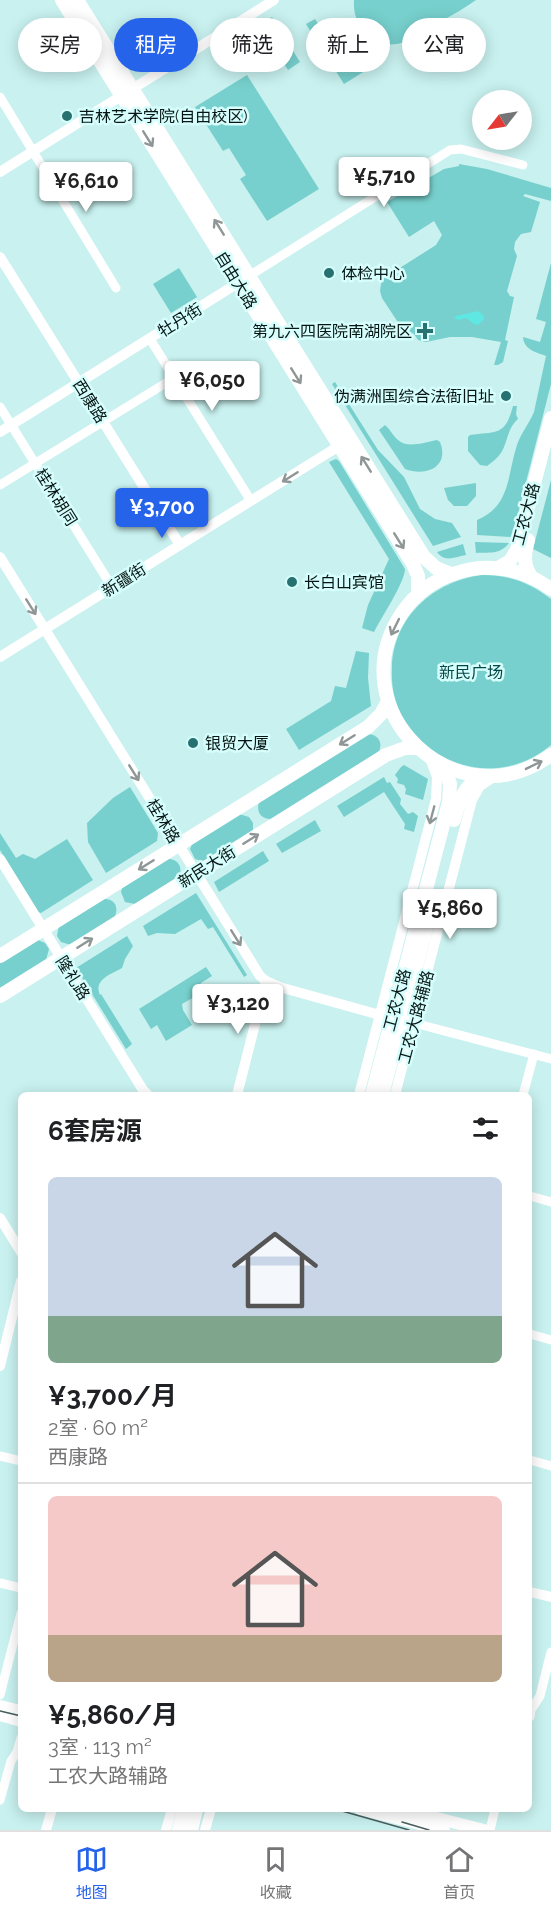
<!DOCTYPE html>
<html lang="zh">
<meta charset="utf-8">
<style>
:root{--surface:#fff;--page:#f6f6f6;--text:#202124;--muted:#757577;--line:#e0e0e0;--accent:#2563eb}
body{margin:0;font-family:Raleway,"Noto Sans SC",sans-serif;background:var(--page);color:var(--text);height:100vh;display:flex;flex-direction:column;font-size:22px;white-space:nowrap}
*{box-sizing:border-box;margin:0}
p{font-size:20px;color:var(--muted)}
.icon{flex:none;width:33px;height:33px;fill:none;stroke:currentColor;stroke-width:2;stroke-linecap:round;stroke-linejoin:round}
.map{position:relative;flex:1;overflow:hidden}
.drawer{position:absolute;left:18px;top:1092px;width:514px;height:720px;display:flex;flex-direction:column;background:var(--surface);border-radius:9px;box-shadow:0 3px 15px #0003}
.drawer>*{flex:none}
.hud{position:absolute;left:18px;top:18px;width:516px;height:54px;display:flex;gap:12px}
.needle{width:39px;rotate:239deg}
.tools{position:absolute;left:472px;top:90px;display:grid;gap:12px}
.tools a{display:grid;place-items:center;width:60px;height:60px;border-radius:50%;background:var(--surface);box-shadow:0 3px 15px #0003;font-size:30px}
.price{position:absolute;translate:-50% -51px;padding:0 14px;border-radius:6px;background:#fff;color:#222;font-size:20px;line-height:39px;filter:drop-shadow(0 2px 3px #0008)}
.price::after{content:'';position:absolute;left:50%;top:36px;width:18px;height:14px;margin-left:-9px;background:inherit;clip-path:polygon(0 0,100% 0,50% 100%)}
.price.on{background:var(--accent);color:#fff}
ul{padding:0;list-style:none}
li{display:grid;align-content:center;gap:12px;height:318px;padding:0 30px}
li+li{border-top:2px solid var(--line)}
li span{display:grid;place-items:center;height:186px;border-radius:9px;color:#555}
li>.icon{margin-inline-start:auto}
span .icon{width:108px;height:108px;fill:#fffc;stroke-width:1}
li b{font-size:26px}
h2{display:flex;justify-content:space-between;align-items:center;height:72px;padding:0 30px;font-size:26px}
.pill{padding:0 21px;border-radius:27px;background:var(--surface);box-shadow:0 3px 15px #0003;font-size:21px;line-height:54px}
.pill.on{background:var(--accent);color:#fff}
.tab-bar{display:flex;justify-content:space-around;align-items:center;height:84px;border-top:2px solid var(--line);background:var(--surface);font-size:16px;color:var(--muted)}
.tab-bar a{display:grid;justify-items:center;gap:3px}
.tab-bar .on{color:var(--accent)}
.map>svg:first-child{display:block}
</style>
<div class="map">
<svg width="551" height="1830" viewBox="0 0 551 1830">
<rect width="100%" height="100%" fill="#c8f1ef"/>
<g fill="#77d0cd">
<path d="M354,0h122c-11,8 -24,15 -36,22 -22,15 -50,35 -74,12 -9,-9 -13,-22 -12,-34z"/>
<path d="M272,17l28,45 -12,8 -28,-45z"/>
<path d="M315,19l19,30 24,-15 18,30 -32,20 -38,-60z"/>
<path d="M247,75l72,114 -52,32 -27,-42 6,-4 -17,-27 -6,3 -28,-44z"/>
<path d="M459,164l28,5 64,19v13l-26,-7 -2,2 17,6 -9,30 -10,2 -6,8 -1,7 3,7 -10,35 3,5 4,1 -9,43 3,1 -5,21 -5,3h-4l7,-23 -29,-5h-22l-24,5 -8,-2 -4,-6 -13,-7 -19,-29 -2,-7 1,-7 3,-6 52,-33 6,-10 -8,-14 -25,16 -22,-35 57,-33 15,-3z"/>
<path d="M551,263v121l-39,153 -35,-2v-15c34,-14 30,-45 40,-75 4,-12 12,-21 17,-33l12,-56c-10,-4 -22,-6 -23,-19l17,5 6,-20 -10,-3z"/>
<path d="M179,268l18,29 -26,16 -18,-29z"/>
<path d="M335,382l43,68 26,27 16,32 15,10 17,4 9,14 -28,9 -101,-162z"/>
<path d="M513,406h4l-1,8 2,5c-9,8 -10,18 -14,28 -3,8 -10,14 -17,19l-7,-1 -12,-14v-14l2,-2c28,-4 35,1 43,-29z"/>
<path d="M385,425c5,4 8,11 13,15 9,9 28,2 39,0l3,2c10,25 -14,35 -35,27l-26,-39z"/>
<path d="M336,459l3,2 66,108c0,13 -24,49 -31,63l-12,-4 6,-23 21,-46 -60,-97z"/>
<path d="M551,480v78l-18,-9z"/>
<path d="M476,483v13l-9,10h-13l-6,-6 -4,-12z"/>
<path d="M475,542l34,1c-9,12 -20,9 -33,10z"/>
<path d="M463,544l3,11c-12,2 -21,8 -29,-3z"/>
<path d="M482,575c27,0 48,8 69,24v146c-49,41 -117,26 -149,-29 -8,-14 -11,-32 -10,-48 1,-51 42,-87 90,-93z"/>
<path d="M356,651l13,2 -1,25 3,28 -72,44 -13,-21 45,-28 4,-15 11,2z"/>
<path d="M367,734c11,0 17,9 11,19l-106,66c-12,1 -17,-9 -12,-19z"/>
<path d="M404,765l24,14 -5,21 -18,-6 1,-5 -2,-4 -7,-2 1,-4 -3,-4 6,-8z"/>
<path d="M384,777l3,6 3,-1 11,17 -1,5 8,10 5,-2 5,4 -4,16 -10,-3 1,-5 -21,-32 -40,25 -7,-11z"/>
<path d="M130,787l28,46 -1,8 -51,32 -18,-31 -1,-19 26,-25z"/>
<path d="M239,814l10,3 4,6v7l-48,32 -10,-3 -5,-10 3,-7z"/>
<path d="M315,820l6,11 -39,22 -6,-9z"/>
<path d="M0,833l16,25 7,-4 12,5 32,-20 26,41 -52,33 -3,-1 -38,-62z"/>
<path d="M263,851l6,10 -50,31 -5,-10z"/>
<path d="M167,859c11,-1 17,9 11,19l-43,26 -10,-2 -4,-10 2,-7z"/>
<path d="M196,893l51,82 -3,2 -31,-50 -5,2 -7,-10 -26,15 -18,-1 -9,3 -5,-10z"/>
<path d="M103,899c11,-1 17,8 11,19l-43,27 -10,-3 -4,-6 2,-11z"/>
<path d="M127,936l6,10 -8,13 -3,9c-11,6 -29,12 -22,27l1,-1 31,50 -6,5 -50,-81z"/>
<path d="M38,940l7,3 4,6 -3,11 -46,30v-28l35,-21z"/>
<path d="M206,967l6,9 -11,7 -5,13 -14,8 1,6 9,15 -26,16 -9,-16 -6,4 -12,-20z"/>
</g>
<path fill="#5fe7e4" d="M478,311l5,4 1,4 -6,6 -4,-1 -8,-6 -7,2 -5,-2 2,-2z"/>
<g fill="none" stroke-linecap="round" stroke-linejoin="round">
<g stroke="#fff" stroke-width="9">
<path d="M0,97l116,191"/>
<path d="M249,276l201,-126 11,-1 62,16"/>
<path d="M150,339l101,162"/>
<path d="M0,407l112,180"/>
<path d="M0,485l174,-107"/>
<path d="M414,1023l137,36"/>
<path d="M523,1095l11,-41"/>
<path d="M530,1196l21,6"/>
<path d="M530,1334l21,6"/>
<path d="M0,1456l21,5"/>
<path d="M530,1460l21,6"/>
<path d="M0,1583l21,5"/>
<path d="M0,1695l21,-82"/>
<path d="M530,1717l1,-7 9,-14 11,-44"/>
<path d="M0,1800l11,-39 6,-9 4,-14"/>
<path d="M490,1830l5,-21"/>
</g>
<g stroke="#fff" stroke-width="10">
<path d="M0,172l274,-172"/>
<path d="M0,257l180,288"/>
<path d="M0,432l238,-149"/>
<path d="M0,557l260,419 6,5 17,7 97,27"/>
<path d="M0,657l339,-211"/>
<path d="M0,859l143,231 5,5"/>
<path d="M237,1095l29,-114"/>
<path d="M359,1095l77,-296 1,-22 -7,-19"/>
<path d="M395,1095l77,-295 8,-14 15,-10"/>
<path d="M0,1218l21,34"/>
<path d="M0,1366l21,-85"/>
<path d="M530,1592l21,5"/>
<path d="M0,1705l21,5"/>
<path d="M0,1716l21,6"/>
<path d="M46,1830l6,-21"/>
<path d="M166,1830l6,-21"/>
<path d="M205,1830l6,-21"/>
</g>
<g stroke="#fff" stroke-width="12">
<path d="M360,1809l84,21"/>
<path d="M401,1809l83,21"/>
</g>
<g stroke="#fff" stroke-width="14">
<path d="M62,0l351,564 5,12v19"/>
<path d="M77,0l347,557 12,11 15,6"/>
<path d="M528,540c-4,15 -5,25 4,38"/>
<path d="M498,568l12,-7 7,-11 34,-132"/>
<path d="M551,589c-27,-20 -63,-27 -95,-16 -22,7 -41,21 -54,40 -65,97 55,211 149,142"/>
<path d="M454,820c5,-19 10,-36 30,-44"/>
<path d="M0,956l368,-229 13,-13 7,-13"/>
<path d="M0,996l386,-241 19,-7h13"/>
<path d="M372,1095l77,-293 1,-18 -6,-18"/>
<path d="M382,1095l44,-166"/>
<path d="M179,1830l5,-21"/>
<path d="M191,1830l5,-21"/>
</g>
<g stroke="#485f5e" stroke-width="1.5">
<path d="M0,1711l21,5"/>
<path d="M335,1809l74,21"/>
<path d="M402,1822l27,8"/>
</g>
</g>
<defs><path id="oneway-shaft" d="M-6 0H5M1.5-3L5.5 0L1.5 3" fill="none" stroke-width="1.6" stroke-linecap="round" stroke-linejoin="round" transform="scale(1.5)"/></defs>
<g stroke="#8f9696">
<use href="#oneway-shaft" transform="translate(148 139) rotate(58)"/>
<use href="#oneway-shaft" transform="translate(219 227) rotate(-122)"/>
<use href="#oneway-shaft" transform="translate(296 376) rotate(58)"/>
<use href="#oneway-shaft" transform="translate(366 464) rotate(-122)"/>
<use href="#oneway-shaft" transform="translate(290 477) rotate(148)"/>
<use href="#oneway-shaft" transform="translate(399 541) rotate(58)"/>
<use href="#oneway-shaft" transform="translate(31 607) rotate(58)"/>
<use href="#oneway-shaft" transform="translate(395 627) rotate(116)"/>
<use href="#oneway-shaft" transform="translate(347 740) rotate(148)"/>
<use href="#oneway-shaft" transform="translate(534 765) rotate(-26)"/>
<use href="#oneway-shaft" transform="translate(134 773) rotate(58)"/>
<use href="#oneway-shaft" transform="translate(432 815) rotate(105)"/>
<use href="#oneway-shaft" transform="translate(251 839) rotate(-32)"/>
<use href="#oneway-shaft" transform="translate(146 865) rotate(148)"/>
<use href="#oneway-shaft" transform="translate(236 938) rotate(58)"/>
<use href="#oneway-shaft" transform="translate(85 943) rotate(-32)"/>
</g>
<g fill="#277270" stroke="#d5fefc" stroke-width="2">
<circle cx="67" cy="116" r="6"/>
<circle cx="329" cy="273" r="6"/>
<path d="M422 322h6v6h6v6h-6v6h-6v-6h-6v-6h6z"/>
<circle cx="506" cy="396" r="6"/>
<circle cx="292" cy="582" r="6"/>
<circle cx="193" cy="743" r="6"/>
</g>
<g text-anchor="middle" dominant-baseline="central" stroke-width="5" stroke-linejoin="round" paint-order="stroke">
<g font-size="16" fill="#071615" stroke="#d5fefc" text-anchor="start">
<text x="79" y="116">吉林艺术学院(自由校区)</text>
<text x="341" y="273">体检中心</text>
<text x="412" y="331" text-anchor="end">第九六四医院南湖院区</text>
<text x="494" y="396" text-anchor="end">伪满洲国综合法衙旧址</text>
<text x="304" y="582">长白山宾馆</text>
<text x="205" y="743">银贸大厦</text>
</g>
<g font-size="16" fill="#071615" stroke="#d5fefc">
<text transform="translate(236 280) rotate(58)">自由大路</text>
<text transform="translate(180 320) rotate(-32)">牡丹街</text>
<text transform="translate(90 401) rotate(58)">西康路</text>
<text transform="translate(56 497) rotate(58)">桂林胡同</text>
<text transform="translate(526 514) rotate(-75)">工农大路</text>
<text transform="translate(124 580) rotate(-32)">新疆街</text>
<text transform="translate(163 821) rotate(59)">桂林路</text>
<text transform="translate(207 867) rotate(-32)">新民大街</text>
<text transform="translate(73 978) rotate(58)">隆礼路</text>
<text transform="translate(397 1000) rotate(-75)">工农大路</text>
<text transform="translate(416 1017) rotate(-75)">工农大路辅路</text>
</g>
<g font-size="16" fill="#054746" stroke="#d5fefc">
<text x="471" y="672">新民广场</text>
</g>
</g>
</svg>
<div class="tools">
<a><svg class="needle" viewBox="-14 -14 28 28"><path d="M0-13l5 13h-10z" fill="#e53935"/><path d="M0 13l5-13h-10z" fill="#757577"/></svg></a>
</div>
<b class="price" style="left:384px;top:208px">¥5,710</b>
<b class="price" style="left:86px;top:213px">¥6,610</b>
<b class="price" style="left:212px;top:412px">¥6,050</b>
<b class="price on" style="left:162px;top:539px">¥3,700</b>
<b class="price" style="left:450px;top:940px">¥5,860</b>
<b class="price" style="left:238px;top:1035px">¥3,120</b>
<div class="hud">
<a class="pill">买房</a>
<a class="pill on">租房</a>
<a class="pill">筛选</a>
<a class="pill">新上</a>
<a class="pill">公寓</a>
</div>
<section class="drawer">
<h2>6套房源<svg class="icon" aria-label="filters" viewBox="0 0 24 24"><path d="M4 7h16M4 17h16"/><circle cx="9" cy="7" r="2"/><circle cx="15" cy="17" r="2"/></svg></h2>
<ul>
<li><span style="background:linear-gradient(#c9d6e8 75%,#7fa58c 0)"><svg class="icon" aria-label="home" viewBox="0 0 24 24"><path d="M3 11l9-7 9 7M6 9v11h12V9"/></svg></span><div><b>¥3,700/月</b><p>2室 · 60 m²</p><p>西康路</p></div></li>
<li><span style="background:linear-gradient(#f6c9c9 75%,#b9a48a 0)"><svg class="icon" aria-label="home" viewBox="0 0 24 24"><path d="M3 11l9-7 9 7M6 9v11h12V9"/></svg></span><div><b>¥5,860/月</b><p>3室 · 113 m²</p><p>工农大路辅路</p></div></li>
</ul>
</section>
</div>
<nav class="tab-bar">
<a class="on"><svg class="icon" aria-label="map" viewBox="0 0 24 24"><path d="M3 6l6-2 6 2 6-2v14l-6 2-6-2-6 2zM9 4v14M15 6v14"/></svg>地图</a>
<a><svg class="icon" aria-label="saved" viewBox="0 0 24 24"><path d="M7 4h10v16l-5-4-5 4z"/></svg>收藏</a>
<a><svg class="icon" aria-label="home" viewBox="0 0 24 24"><path d="M3 11l9-7 9 7M6 9v11h12V9"/></svg>首页</a>
</nav>
